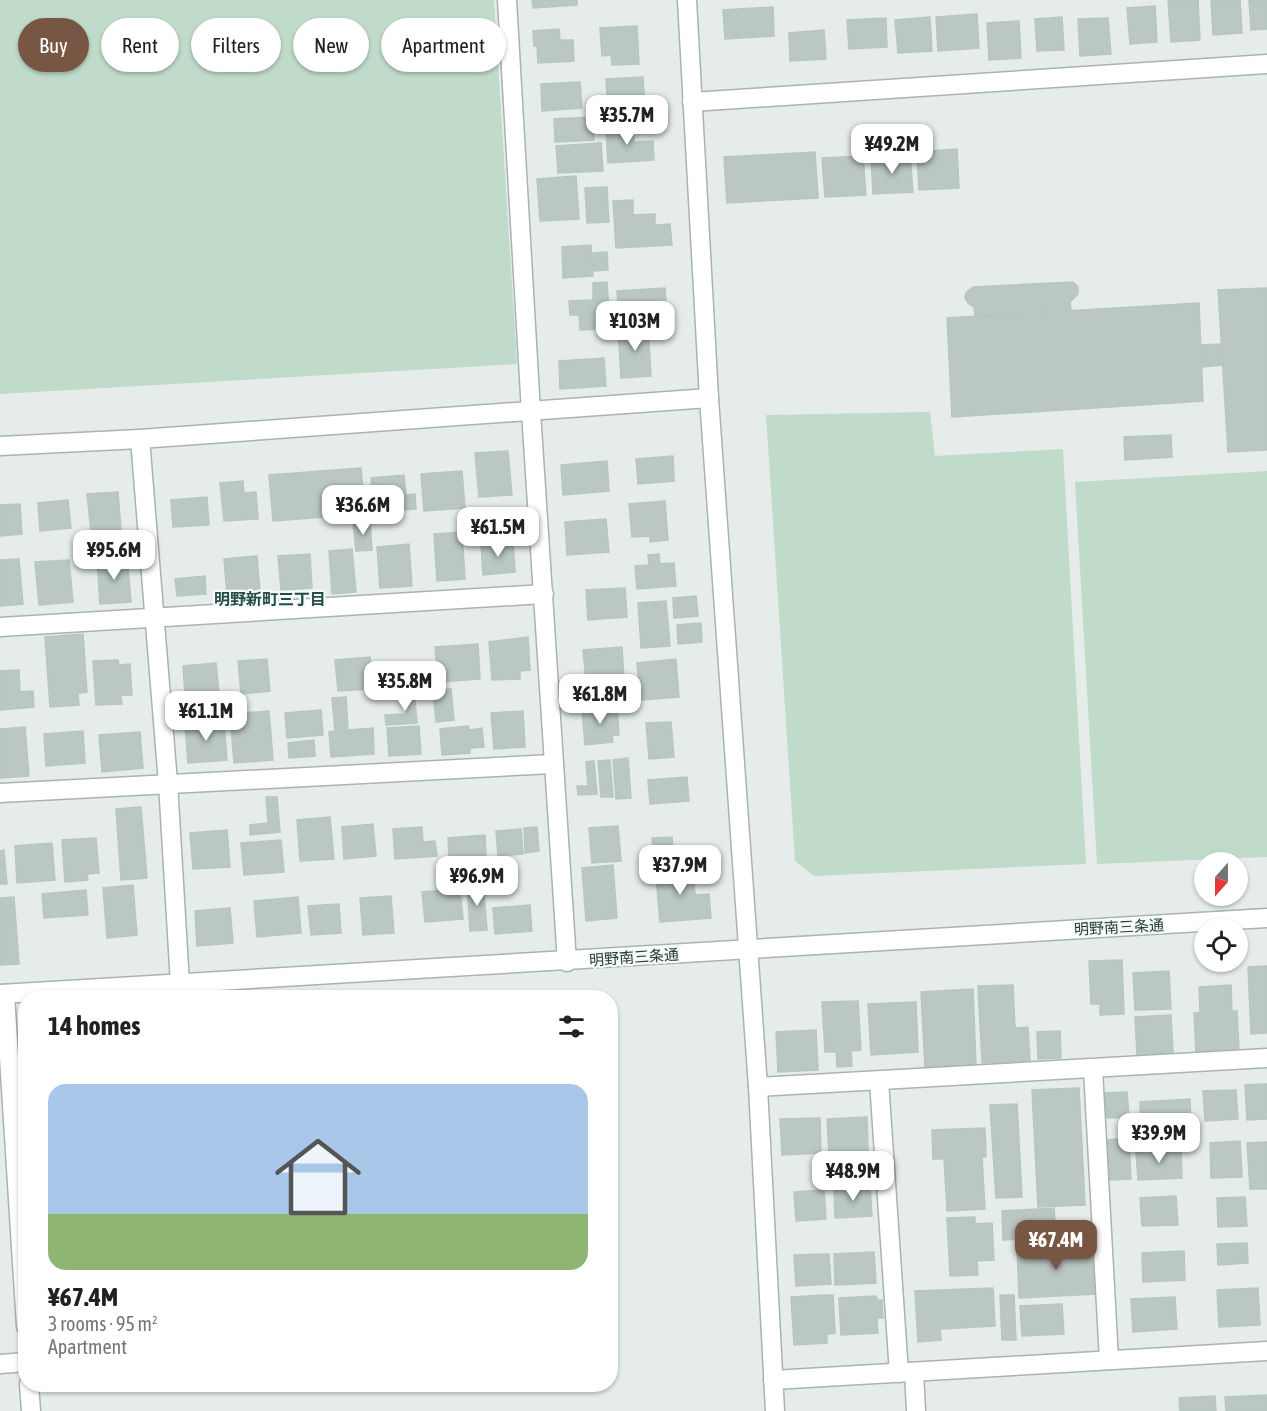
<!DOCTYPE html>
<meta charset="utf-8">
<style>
:root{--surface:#fff;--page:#f2f2f2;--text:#202124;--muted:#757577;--line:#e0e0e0;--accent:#785644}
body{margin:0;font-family:"Asap Condensed","Noto Sans JP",sans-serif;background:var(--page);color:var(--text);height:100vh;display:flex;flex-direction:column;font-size:22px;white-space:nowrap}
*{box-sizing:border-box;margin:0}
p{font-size:20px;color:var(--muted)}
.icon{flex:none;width:33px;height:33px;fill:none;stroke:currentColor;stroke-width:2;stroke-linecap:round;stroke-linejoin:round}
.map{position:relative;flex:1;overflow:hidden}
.side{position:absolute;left:18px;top:990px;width:600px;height:402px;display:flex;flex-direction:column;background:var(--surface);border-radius:24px;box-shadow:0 2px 4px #0004}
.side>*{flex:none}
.banner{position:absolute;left:18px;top:18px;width:600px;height:54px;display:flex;gap:12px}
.needle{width:39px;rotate:201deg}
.fabs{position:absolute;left:1194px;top:852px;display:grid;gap:12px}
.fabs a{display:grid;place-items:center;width:54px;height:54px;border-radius:50%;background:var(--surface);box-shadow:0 2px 4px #0004;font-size:30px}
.price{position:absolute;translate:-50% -51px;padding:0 14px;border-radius:12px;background:#fff;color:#222;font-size:20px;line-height:39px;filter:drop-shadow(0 2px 3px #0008)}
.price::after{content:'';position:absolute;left:50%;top:36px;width:18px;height:14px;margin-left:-9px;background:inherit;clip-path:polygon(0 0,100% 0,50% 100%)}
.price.current{background:var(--accent);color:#fff}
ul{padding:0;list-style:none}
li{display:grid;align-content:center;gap:12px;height:318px;padding:0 30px}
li+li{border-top:2px solid var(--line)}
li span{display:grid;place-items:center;height:186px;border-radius:18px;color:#555}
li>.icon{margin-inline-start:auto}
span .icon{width:108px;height:108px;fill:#fffc;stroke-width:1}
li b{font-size:26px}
h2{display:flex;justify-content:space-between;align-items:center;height:72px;padding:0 30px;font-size:26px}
.chip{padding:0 21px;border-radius:27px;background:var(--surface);box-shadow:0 2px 4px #0004;font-size:21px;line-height:54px}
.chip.current{background:var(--accent);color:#fff}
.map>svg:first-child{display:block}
</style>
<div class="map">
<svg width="1267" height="1411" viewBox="0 0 1267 1411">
<rect width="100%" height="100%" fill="#e5ecea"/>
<g fill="#c0dbca">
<path d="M0,0h494l23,364 -517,30z"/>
<path d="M930,412l5,44 128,-7 23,415 -272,12 -19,-15 -29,-446z"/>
<path d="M1267,471v386l-170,7 -22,-382z"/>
</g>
<g fill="#bac7c3" stroke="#b8c6c1" stroke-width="1.5">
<path d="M532,0h45v5l-44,3z"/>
<path d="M1168,0h30l2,40 -29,2z"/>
<path d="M1211,0h29l2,33 -29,2z"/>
<path d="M1249,0h18v29l-16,1z"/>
<path d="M1155,6l2,36 -27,2 -3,-36z"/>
<path d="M773,7l1,29 -49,3 -2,-29z"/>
<path d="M977,14l2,34 -41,3 -2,-34z"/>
<path d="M930,17l2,34 -34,2 -3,-33z"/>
<path d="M1062,17l2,33 -27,1 -2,-32z"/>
<path d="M886,18l1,29 -38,2 -2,-29z"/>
<path d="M1108,18l3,36 -31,2 -2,-37z"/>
<path d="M1019,21l2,37 -32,2 -2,-37z"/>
<path d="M637,26l2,38 -27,1 -1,-10 -9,1 -2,-28z"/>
<path d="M559,29l1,11h13l1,21 -36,2 -1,-17h-3l-1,-15z"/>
<path d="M824,30l2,29 -36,2 -1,-28z"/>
<path d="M643,77l2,31 -37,2 -2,-31z"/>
<path d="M580,82l2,26 -40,3 -1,-27z"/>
<path d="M593,117l1,23 -39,2 -1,-23z"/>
<path d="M633,126l1,16 19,-1 1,19 -46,3 -2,-35z"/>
<path d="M601,143l2,28 -45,2 -2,-27z"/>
<path d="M957,149l2,39 -40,2 -2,-38z"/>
<path d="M815,152l3,46 -91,5 -3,-46z"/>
<path d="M910,155l3,37 -40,2 -2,-37z"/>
<path d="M863,156l3,39 -41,2 -3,-39z"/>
<path d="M576,176l3,43 -39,2 -3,-42z"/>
<path d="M607,187l2,35 -22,1 -2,-35z"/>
<path d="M633,200v15l22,-1v11l15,-1 2,21 -56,3 -3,-47z"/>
<path d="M591,245l2,31 -30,2 -1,-31z"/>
<path d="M607,252l1,18 -14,1 -1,-18z"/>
<path d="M607,282l2,30 -10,1 1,16 -20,1 -1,-15h-9l-1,-14 24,-1v-17z"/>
<path d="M1073,282l5,5v7l-8,8 1,8 -96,6 -1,-9 -6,-4 -3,-5 1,-5 7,-6z"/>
<path d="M665,288l2,31 -48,3 -2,-31z"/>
<path d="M1267,288v162l-39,2 -10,-162z"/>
<path d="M1199,303l4,98 -251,16 -5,-99z"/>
<path d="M648,327l3,49 -30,2 -3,-49z"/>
<path d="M1222,344l1,21 -21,2 -1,-22z"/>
<path d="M604,358l2,28 -46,3 -1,-28z"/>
<path d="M1171,435l1,22 -47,3 -1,-23z"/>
<path d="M508,451l4,44 -33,2 -4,-44z"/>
<path d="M673,456l1,25 -36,3 -2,-25z"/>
<path d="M607,461l2,30 -46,4 -2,-30z"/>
<path d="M361,468l4,46 -92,7 -4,-46z"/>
<path d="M462,471l3,37 -41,3 -3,-37z"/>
<path d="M404,475l2,20 9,-1 1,15 -43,3 -2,-34z"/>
<path d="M243,481l1,12 12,-1 2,27 -34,2 -4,-38z"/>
<path d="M118,492l3,38 -30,2 -4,-38z"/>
<path d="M207,497l2,28 -36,2 -2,-27z"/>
<path d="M68,500l3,28 -31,3 -2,-28z"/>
<path d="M665,501l3,39 -18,2v-6l-18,1 -3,-33z"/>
<path d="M20,504l2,30 -22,2v-31z"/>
<path d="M606,519l3,33 -42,3 -2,-33z"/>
<path d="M370,520l2,30 -16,1 -3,-29z"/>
<path d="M462,532l3,47 -28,2 -3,-47z"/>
<path d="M513,541l2,31 -32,3 -2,-32z"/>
<path d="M409,544l3,42 -32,2 -3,-41z"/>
<path d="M352,549l4,43 -24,2 -3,-43z"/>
<path d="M310,554l2,34 -31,2 -3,-34z"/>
<path d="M659,554l1,10 14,-1 2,23 -39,3 -2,-23 14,-1 -1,-10z"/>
<path d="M257,556l3,36 -33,2 -3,-35z"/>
<path d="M127,558l4,44 -31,2 -3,-44z"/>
<path d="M19,559l4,45 -23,2v-46z"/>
<path d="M69,560l4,42 -34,3 -4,-43z"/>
<path d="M205,576l1,18 -29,2 -2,-17z"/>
<path d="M625,588l2,29 -39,3 -2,-30z"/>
<path d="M696,596l2,20 -24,2 -1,-20z"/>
<path d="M666,601l4,45 -29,2 -3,-45z"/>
<path d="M701,623l1,19 -24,2 -1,-19z"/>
<path d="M83,634l4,58 -9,1 1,12 -29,2 -5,-70z"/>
<path d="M528,637l2,33 -10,1v8l-28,1 -3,-38z"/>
<path d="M478,644l2,35 -42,3 -3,-35z"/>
<path d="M622,647l2,32 -38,2 -3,-31z"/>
<path d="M370,657l3,32 -35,2 -3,-31z"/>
<path d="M267,659l3,32 -29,3 -3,-33z"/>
<path d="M676,659l3,38 -39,3 -3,-37z"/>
<path d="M118,660l1,5 11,-1 2,31h-11l1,9 -26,1 -3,-44z"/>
<path d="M216,663l3,30 -34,2 -2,-29z"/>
<path d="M19,670l1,22 13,-1 1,16 -34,3v-39z"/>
<path d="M451,689l3,31 -18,2 -3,-32z"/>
<path d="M414,690l3,33 -31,2 -1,-10 21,-1 -2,-23z"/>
<path d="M346,697l2,33 25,-2 1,26 -43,3 -2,-25 6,-1 -3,-33z"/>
<path d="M617,706l2,29h-7l1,7 -28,3 -3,-36z"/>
<path d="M321,710l2,25 -36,3 -2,-25z"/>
<path d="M269,711l4,49 -39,3 -4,-49z"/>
<path d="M523,711l2,36 -31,2 -3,-36z"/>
<path d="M224,721l3,39 -39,3 -3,-39z"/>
<path d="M671,722l3,35 -25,2 -3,-36z"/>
<path d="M419,726l2,28 -32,2 -2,-28z"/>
<path d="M468,726l1,4 13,-2 2,19 -14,1v5l-28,2 -2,-26z"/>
<path d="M25,727l4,49 -29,2v-49z"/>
<path d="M83,731l2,32 -39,3 -2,-32z"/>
<path d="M140,732l3,36 -41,4 -3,-37z"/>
<path d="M314,740l1,16 -26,2 -1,-15z"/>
<path d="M628,758l3,40 -15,1 -3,-39z"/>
<path d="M610,760l3,37h-12l-3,-36z"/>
<path d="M594,761l3,33 -19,1 -1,-9h11l-2,-24z"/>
<path d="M687,777l2,24 -39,3 -2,-24z"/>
<path d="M266,797h11l3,35 -30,3v-10l18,-2z"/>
<path d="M141,807l6,71 -26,2 -5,-71z"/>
<path d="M330,817l4,42 -34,2 -3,-41z"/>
<path d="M373,824l3,32 -32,3 -2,-32z"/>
<path d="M618,826l3,35 -29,2 -3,-35z"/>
<path d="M422,827l1,15 12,-1 2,15 -42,3 -2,-30z"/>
<path d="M537,827l2,24 -14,2 -1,-25z"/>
<path d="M521,829l2,25 -25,2 -2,-25z"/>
<path d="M227,830l3,37 -37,2 -3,-36z"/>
<path d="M485,835l1,21 -37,3 -1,-21z"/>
<path d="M672,837l2,24 -20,1 -2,-24z"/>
<path d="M96,838l3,35 -12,1 1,6 -23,2 -3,-42z"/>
<path d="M281,840l3,32 -40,3 -3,-32z"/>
<path d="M52,843l3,37 -38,3 -2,-37z"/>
<path d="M4,850l3,34h-7v-33z"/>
<path d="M674,864v8l19,-1 2,24 14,-1 2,24 -51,4 -5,-57z"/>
<path d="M613,865l4,53 -31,3 -4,-53z"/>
<path d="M483,883l4,47 -17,1 -3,-47z"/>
<path d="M133,885l4,50 -30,3 -4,-50z"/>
<path d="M460,889l3,30 -38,3 -3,-30z"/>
<path d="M86,890l2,25 -44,3 -2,-24z"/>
<path d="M391,896l3,37 -31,2 -3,-37z"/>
<path d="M14,897l5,67 -19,1v-67z"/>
<path d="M298,897l3,36 -44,4 -3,-36z"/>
<path d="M339,904l2,29 -30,2 -3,-29z"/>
<path d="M530,905l2,26 -37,3 -2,-26z"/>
<path d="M230,908l3,35 -36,3 -2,-35z"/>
<path d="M1122,960l2,54 -24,1v-11h-9l-2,-43z"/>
<path d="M1267,966v67l-16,1 -3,-67z"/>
<path d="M1169,971l2,38 -36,1 -2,-37z"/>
<path d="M1013,985l2,43 13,-1 2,34 -48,2 -4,-77z"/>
<path d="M1231,985l1,26h5l2,39 -43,2 -2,-39h6l-1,-26z"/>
<path d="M973,989l3,76 -51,2 -4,-75z"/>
<path d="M858,1001l3,49 -10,1 1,15 -15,1 -1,-15h-11l-3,-50z"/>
<path d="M916,1002l2,50 -47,3 -3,-51z"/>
<path d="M1171,1015l2,38 -36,2 -2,-38z"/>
<path d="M816,1030l2,40 -40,2 -2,-40z"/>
<path d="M1060,1031l1,27 -23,1 -1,-27z"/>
<path d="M1267,1084v35l-20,1 -2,-35z"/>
<path d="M1079,1088l6,117 -47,2 -6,-117z"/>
<path d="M1236,1090l2,29 -33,2 -2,-30z"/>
<path d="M1127,1092l2,25 -23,1 -1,-25z"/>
<path d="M1190,1099l1,29 -50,3 -1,-29z"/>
<path d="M1017,1104l5,93 -26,1 -6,-93z"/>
<path d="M867,1117l1,34 -39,2 -2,-34z"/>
<path d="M820,1118l1,35 -39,2 -2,-36z"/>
<path d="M985,1128l1,29h-4l3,52 -38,2 -3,-52h-11l-1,-29z"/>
<path d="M1129,1138l2,41 -22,1 -2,-40z"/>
<path d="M1240,1141l2,36 -31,1 -1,-35z"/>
<path d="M1267,1142v47h-17l-3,-46z"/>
<path d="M1181,1149l1,29 -44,2 -2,-29z"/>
<path d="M870,1186l2,30 -37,2 -1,-30z"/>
<path d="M824,1190l2,29 -30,2 -2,-29z"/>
<path d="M1176,1196l2,29 -36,1 -2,-28z"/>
<path d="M1245,1197l2,29 -29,1 -1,-29z"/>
<path d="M1054,1208l2,29 -53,3 -1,-29z"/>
<path d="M975,1217v7l17,-1 2,37 -17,1 1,14 -28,1 -3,-58z"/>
<path d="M1092,1243l3,51 -76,4 -2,-51z"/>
<path d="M1247,1243l1,20 -30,2 -1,-21z"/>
<path d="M1184,1251l1,29 -42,2 -1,-29z"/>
<path d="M874,1252l2,31 -41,2 -1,-31z"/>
<path d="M829,1254l2,30 -35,2 -2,-31z"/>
<path d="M993,1288l2,38 -55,3 1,11 -23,2 -3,-51z"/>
<path d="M1258,1288l2,37 -41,2 -2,-37z"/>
<path d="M825,1295h8l2,38 -8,1v9l-33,2 -3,-48z"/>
<path d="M1000,1295h14l2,45h-14z"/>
<path d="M876,1296l1,4h5l1,18h-6l1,15 -37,2 -2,-37z"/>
<path d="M1175,1297l2,32 -44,3 -2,-33z"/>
<path d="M1062,1304l2,30 -42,2 -2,-30z"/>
<path d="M1266,1395l1,16h-41l-1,-14z"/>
<path d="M1215,1396l1,15h-36l-1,-13z"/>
</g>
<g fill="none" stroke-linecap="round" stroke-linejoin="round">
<defs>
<g id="minor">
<path d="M507,0l24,412 36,550"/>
<path d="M687,0l22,398 49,689 17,324"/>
<path d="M692,102l575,-38"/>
<path d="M140,439l28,344 12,201"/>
<path d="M0,446l140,-7 569,-41"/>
<path d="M0,627l544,-33"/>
<path d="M0,793l553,-29"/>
<path d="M0,994l1267,-76"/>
<path d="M5,994l21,332"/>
<path d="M1093,1069l16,291"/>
<path d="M879,1081l20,292"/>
<path d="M758,1087l509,-29"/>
<path d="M0,1364l26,-2"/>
<path d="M914,1372l2,39"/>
<path d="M773,1380l494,-29"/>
<path d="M29,1384l2,27"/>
</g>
</defs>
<use href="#minor" stroke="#a8b4b1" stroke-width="21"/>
<use href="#minor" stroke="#fff" stroke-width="18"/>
</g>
<g text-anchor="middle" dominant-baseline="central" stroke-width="4.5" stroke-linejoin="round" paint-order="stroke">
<g font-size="15" fill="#263d39" stroke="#f5f9f8">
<text transform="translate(1119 927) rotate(-3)">明野南三条通</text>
<text transform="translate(634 957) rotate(-4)">明野南三条通</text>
</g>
<g font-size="16" font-weight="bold" fill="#234d47" stroke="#f5f9f8">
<text x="270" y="599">明野新町三丁目</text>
</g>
</g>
</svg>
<div class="fabs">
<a><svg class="needle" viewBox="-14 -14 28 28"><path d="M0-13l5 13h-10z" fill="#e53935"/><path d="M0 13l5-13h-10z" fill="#757577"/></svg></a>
<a><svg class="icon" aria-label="locate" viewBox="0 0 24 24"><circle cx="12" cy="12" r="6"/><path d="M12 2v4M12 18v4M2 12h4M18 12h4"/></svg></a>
</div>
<b class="price" style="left:627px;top:146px">¥35.7M</b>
<b class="price" style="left:892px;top:175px">¥49.2M</b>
<b class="price" style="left:635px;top:352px">¥103M</b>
<b class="price" style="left:363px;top:536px">¥36.6M</b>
<b class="price" style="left:498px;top:558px">¥61.5M</b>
<b class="price" style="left:114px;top:581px">¥95.6M</b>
<b class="price" style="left:405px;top:712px">¥35.8M</b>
<b class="price" style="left:600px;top:725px">¥61.8M</b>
<b class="price" style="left:206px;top:742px">¥61.1M</b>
<b class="price" style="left:680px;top:896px">¥37.9M</b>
<b class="price" style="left:477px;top:907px">¥96.9M</b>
<b class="price" style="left:1159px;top:1164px">¥39.9M</b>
<b class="price" style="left:853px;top:1202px">¥48.9M</b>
<b class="price current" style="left:1056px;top:1271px">¥67.4M</b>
<div class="banner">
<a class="chip current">Buy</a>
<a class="chip">Rent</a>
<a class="chip">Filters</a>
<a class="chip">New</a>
<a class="chip">Apartment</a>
</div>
<section class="side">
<h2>14 homes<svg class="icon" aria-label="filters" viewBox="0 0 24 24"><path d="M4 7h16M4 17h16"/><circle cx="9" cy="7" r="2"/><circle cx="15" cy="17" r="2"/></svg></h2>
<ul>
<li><span style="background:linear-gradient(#a9c7e8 70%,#8fb573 0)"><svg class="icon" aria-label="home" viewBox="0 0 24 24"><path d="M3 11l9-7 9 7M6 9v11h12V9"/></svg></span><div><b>¥67.4M</b><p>3 rooms · 95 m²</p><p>Apartment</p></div></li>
</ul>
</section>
</div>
